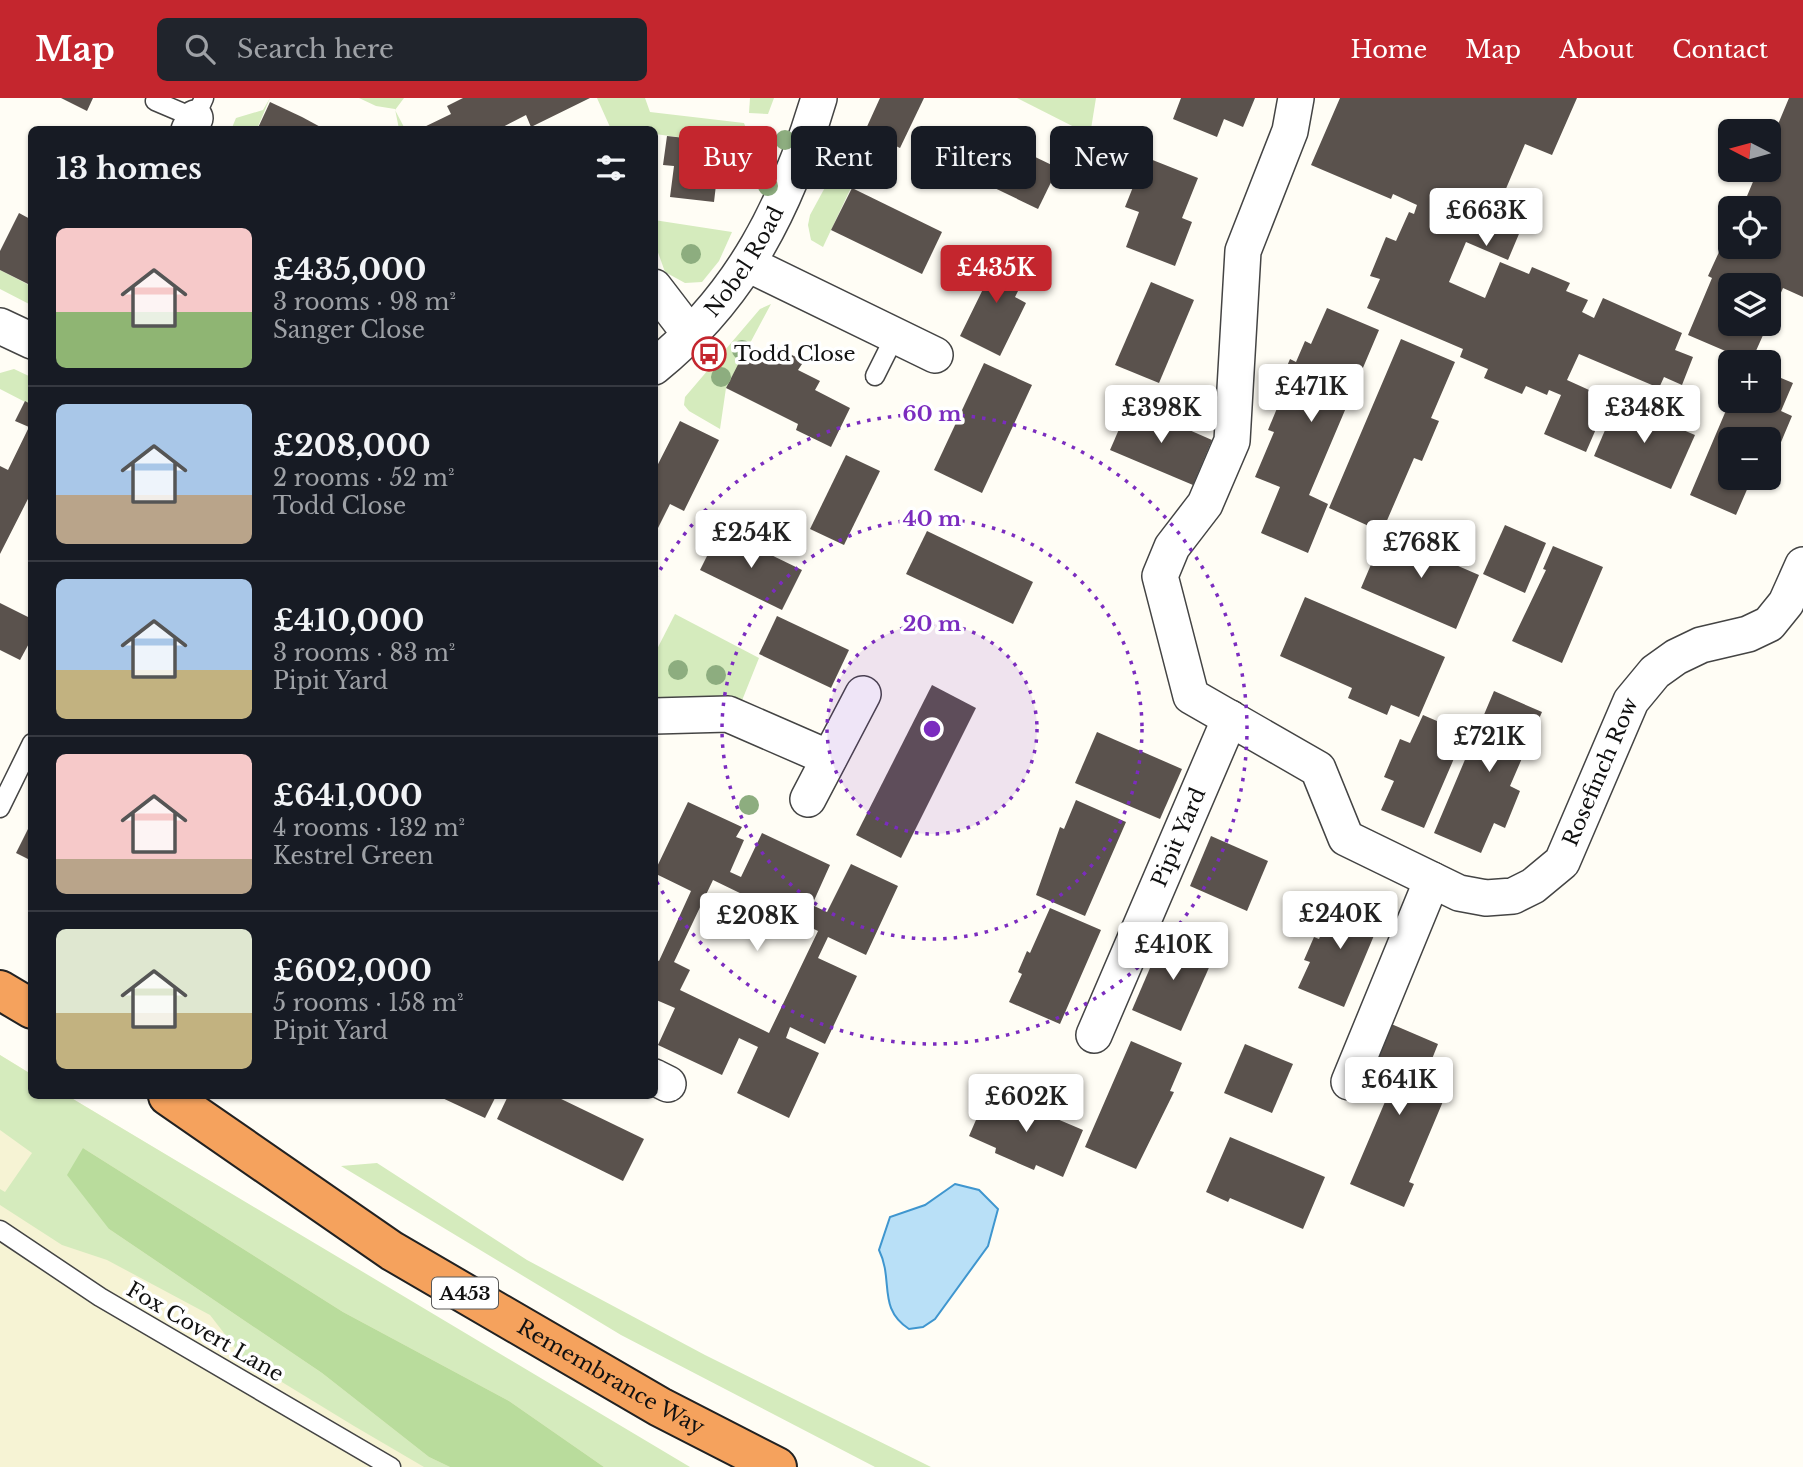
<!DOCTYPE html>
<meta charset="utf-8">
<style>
:root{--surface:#171b24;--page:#20242c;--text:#f1f3f6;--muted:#9ea1a6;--line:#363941;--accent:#c4262e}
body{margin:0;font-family:"Libre Baskerville",serif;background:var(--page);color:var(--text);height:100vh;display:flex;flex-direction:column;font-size:26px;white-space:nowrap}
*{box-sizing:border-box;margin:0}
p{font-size:23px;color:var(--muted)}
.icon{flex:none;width:38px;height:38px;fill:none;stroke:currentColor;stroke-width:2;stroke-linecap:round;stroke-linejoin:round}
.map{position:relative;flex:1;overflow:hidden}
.panel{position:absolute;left:28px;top:28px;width:630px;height:973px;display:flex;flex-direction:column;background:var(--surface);border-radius:10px;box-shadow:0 2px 5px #0004}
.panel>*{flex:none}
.hud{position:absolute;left:679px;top:28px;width:665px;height:63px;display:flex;gap:14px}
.needle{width:46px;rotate:276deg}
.controls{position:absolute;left:1718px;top:21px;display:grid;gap:14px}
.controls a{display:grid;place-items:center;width:63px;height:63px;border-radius:10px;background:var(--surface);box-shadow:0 2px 5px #0004;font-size:35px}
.price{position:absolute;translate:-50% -60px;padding:0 16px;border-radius:7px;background:#fff;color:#222;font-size:23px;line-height:46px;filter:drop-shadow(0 2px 4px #0008)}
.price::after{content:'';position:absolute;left:50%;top:42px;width:21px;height:16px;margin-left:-10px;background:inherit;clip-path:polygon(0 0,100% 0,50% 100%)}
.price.active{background:var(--accent);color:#fff}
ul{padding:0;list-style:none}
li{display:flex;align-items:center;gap:21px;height:175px;padding:0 28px}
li+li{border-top:2px solid var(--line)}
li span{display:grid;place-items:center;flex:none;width:196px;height:140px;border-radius:10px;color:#555}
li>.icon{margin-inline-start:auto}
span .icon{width:84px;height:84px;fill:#fffc;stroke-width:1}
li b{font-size:30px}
h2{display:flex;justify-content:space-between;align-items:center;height:84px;padding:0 28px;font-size:30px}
.tag{padding:0 24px;border-radius:10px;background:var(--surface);box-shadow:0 2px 5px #0004;font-size:24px;line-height:63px}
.tag.active{background:var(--accent);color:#fff}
header{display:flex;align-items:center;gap:42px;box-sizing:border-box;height:98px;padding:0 35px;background:var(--accent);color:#fff}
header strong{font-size:33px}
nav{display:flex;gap:38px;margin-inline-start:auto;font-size:24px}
.search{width:490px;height:63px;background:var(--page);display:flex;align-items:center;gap:18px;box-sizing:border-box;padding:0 24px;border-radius:10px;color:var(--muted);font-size:26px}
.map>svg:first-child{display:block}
</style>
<header>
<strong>Map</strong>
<div class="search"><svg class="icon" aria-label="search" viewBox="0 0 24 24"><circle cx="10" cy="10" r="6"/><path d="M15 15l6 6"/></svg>Search here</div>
<nav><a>Home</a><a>Map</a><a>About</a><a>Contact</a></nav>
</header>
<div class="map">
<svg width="1803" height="1369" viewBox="0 0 1803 1369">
<rect width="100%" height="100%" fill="#fffdf5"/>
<path fill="#f6f3d4" d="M0,957l31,19 1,22h36l440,264 130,107h-638z"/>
<g fill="#d5ebbd">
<path d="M270,0l-13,31 -26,1 5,-12 27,-8z"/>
<path d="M359,0h45l-9,12 10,19h-6l-4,-20 -19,-3z"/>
<path d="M597,0h48l5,14 94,11 6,16 -5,7 -90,-12 -1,-4 -44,-3z"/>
<path d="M750,0h24l-6,16 -19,-1z"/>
<path d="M1017,0h79l-6,37z"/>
<path d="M853,54l12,6 -42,89 -12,-7 -3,-15 2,-10 31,-57 4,-5z"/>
<path d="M654,122l78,12 -13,29 -17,21 -17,1 -20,-11 -10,-28z"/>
<path d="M0,172l31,16v19l-31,-16z"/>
<path d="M771,206l-45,84 -6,41 -31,-18 -5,-6 1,-8 75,-88z"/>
<path d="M14,271l17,8v28l-31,-16v-16z"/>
<path d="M675,516l84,44 -20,50 -84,-2 -1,-51z"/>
<path d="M0,957l31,19 1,22h36l622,371h-86l-95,-66 -166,-89 -260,-164 26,81 213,144 107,84 21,10h-26l-70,-41 -110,-67 -34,-44 -103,-55 -45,-15 -62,-40v-16l5,3 27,-39 -32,-23z"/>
<path d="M377,1065l150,97 178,95 226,112h-56l-254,-132 -280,-169z"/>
</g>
<path fill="#b9dc9c" d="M83,1050l260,164 166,89 95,66h-154l-21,-10 -107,-84 -213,-144 -42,-54z"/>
<path fill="#b9e0f7" stroke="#3f96cf" stroke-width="2" d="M955,1086l24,6 19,19 -10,37 -53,73 -12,8 -14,2c-32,-21 -15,-48 -30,-79l11,-33 35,-12z"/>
<g fill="#5a524d" fill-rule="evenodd">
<path d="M61,0h32l-6,13z"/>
<path d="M463,0h127l-59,29 -5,-12 -29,15h-79l33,-16 -4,-8z"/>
<path d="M880,0h44l-24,50 -35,-17z"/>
<path d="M1181,0h74l-12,29 -19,-8 -7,18 -44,-18z"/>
<path d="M1340,0h237l-25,57 -27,-11 -23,54 27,12 -21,50 -42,-18 -17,40 36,16 15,-36 29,12 3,-7 38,16 -4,8 22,9 -6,12 12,6 9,-20 79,35 -7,17 18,7 -11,28 -18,-8 -5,11 -80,-34 -12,26 42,19 -23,53 -42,-18 17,-39 -12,-5 -2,5 -21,-9 -4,8 -38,-16 4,-9 -28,-12 3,-8 -96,-41 13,-29 -10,-3 16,-39 10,4 13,-29 5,2 3,-9 -24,-11 -2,5 -80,-34z"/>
<path d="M1789,0h14v199l-20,-9 -14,32v-35h-38v39h37l-17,38 -63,-27 24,-57 -4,-2 17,-37 3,1 3,-6v13h38v-39h-27l13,-31 -4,-2 2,-5h16v-35l4,1z"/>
<path d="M270,4l32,15 24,13h-69z"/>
<path d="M977,31l81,39 -20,41 -81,-39z"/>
<path d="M667,38l54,6 -7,60 -44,-5 4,-31 -11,-1z"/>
<path d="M1145,59l53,21 -16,40 10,4 -17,44 -49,-19 13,-35 -14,-5z"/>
<path d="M852,90l90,44 -20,42 -91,-44z"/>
<path d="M19,115l13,7v66l-32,-16v-19z"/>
<path d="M990,154l38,19 -13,26 11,6 -26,53 -40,-20 26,-53 -10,-5z"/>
<path d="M1151,184l43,18 -35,83 -44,-18z"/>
<path d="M1327,210l52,22 -70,165 19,9 -20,49 -47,-20 19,-46 -25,-10 19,-45 -6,-2 12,-29 -7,-2 17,-40 6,3 9,-21 6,3z"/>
<path d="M1401,241l54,23 -24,56 8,3 -17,40 -8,-3 -32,74 -53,-24z"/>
<path d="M748,247l23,11 5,-9 28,14 -6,9 22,11 -5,9 35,18 -19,39 -35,-17 2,-6 -72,-36z"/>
<path d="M984,265l48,22 -50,108 -48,-23z"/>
<path d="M1769,275l24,10 -12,28 11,5 -16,38 -7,-3v-12h-38v39h21l-16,37 -46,-20 40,-94h39z"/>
<path d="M25,303l7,4v86l-32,63v-88l8,4 21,-43 -14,-6z"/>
<path d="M1617,304l78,33 -24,54 -77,-33z"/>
<path d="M1130,306l82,36 -19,45 -83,-35z"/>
<path d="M680,323l39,19 -35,71 -14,-7 -16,32v-64z"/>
<path d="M846,357l34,16 -36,74 -34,-16z"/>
<path d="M1505,427l41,18 -21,50 -42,-19z"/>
<path d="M720,432l82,40 -20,40 -82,-40z"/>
<path d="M927,433l106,51 -20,42 -107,-50z"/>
<path d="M1384,436l29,13 4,-10 36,15 -4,10 30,13 -23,54 -95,-41z"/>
<path d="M1553,448l50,21 -41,96 -50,-22 34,-71 -3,-1z"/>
<path d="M1305,499l140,60 -26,60 -28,-12 -4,10 -39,-17 4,-10 -72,-32z"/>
<path d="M0,505l32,16v19l-12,22 -20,-10z"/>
<path d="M777,518l72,34 -18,38 -72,-34z"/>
<path d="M932,587l44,23 -75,150 -45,-23z"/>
<path d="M1494,593l48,21 -32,74 10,5 -15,37 -11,-5 -13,30 -47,-20z"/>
<path d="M1423,617l42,18 -41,95 -43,-18 13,-29 -10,-4 16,-38 10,4z"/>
<path d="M1097,634l85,37 -22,50 -85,-36z"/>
<path d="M1076,702l50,22 -41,94 -49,-21 24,-68 4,2z"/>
<path d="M688,704l54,25 -6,10 8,3 -14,32 11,5 21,-44 68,32 -18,40 15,7 24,-48 47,22 -32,69 -38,-18 -10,21 39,18 -32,68 -35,-17 -4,11 33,15 -30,65 -52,-25 21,-46 -19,-9 -17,37 -64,-30 17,-37 -21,-9v-40l5,2 32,-70 -37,-18zM713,782l105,51 -49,102 -89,-43 10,-20 -16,-8z"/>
<path d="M32,723v40l-16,-8z"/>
<path d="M1211,738l57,25 -21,50 -57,-25z"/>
<path d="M1339,796l44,20 -39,93 -46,-19 12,-26 -6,-2 10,-23 5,2z"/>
<path d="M1050,810l51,22 -41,94 -51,-22 13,-28 -4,-2 9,-21 3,2z"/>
<path d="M1165,835l50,21 -34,77 -49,-21z"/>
<path d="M1389,925l49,21 -18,45 24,10 -35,83 5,2 -10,23 -54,-23 43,-101 -25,-11z"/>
<path d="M1131,943l51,22 -12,28 4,1 -38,77 -51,-22z"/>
<path d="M1245,946l48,20 -21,49 -48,-20z"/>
<path d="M989,992l94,40 -20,47 -27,-12 -2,5 -39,-17 1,-5 -27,-12z"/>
<path d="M438,998h58l-11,22z"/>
<path d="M508,998h47l89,43 -21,42 -126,-62z"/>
<path d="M1230,1039l95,40 -22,52 -73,-31 -2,4 -22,-10z"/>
</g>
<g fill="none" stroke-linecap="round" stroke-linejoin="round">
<defs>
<g id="lane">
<path d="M155,3l40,17 9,-20"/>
<path d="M875,278l20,-40"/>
<path d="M0,710l32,-65"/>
<path d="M0,1132l100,67 291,170"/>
</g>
<g id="street">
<path id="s1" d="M1296,0l-6,33 -47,120 -11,190 -27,63 -33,43 -12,29 31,120 127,73 28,69 113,55 27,5 27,-2 20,-10 29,-24 69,-161 24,-29 21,-15 25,-12 47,-11 21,-10 17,-21 17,-38"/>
<path d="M189,32l6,-12"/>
<path d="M748,166l187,91"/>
<path d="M654,189l36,47"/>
<path d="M0,228l32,15"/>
<path id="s2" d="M654,269c89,-72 133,-162 165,-269"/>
<path d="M654,618l74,-2 101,44"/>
<path d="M808,701l55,-105"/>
<path id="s3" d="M1094,937l136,-317"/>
<path d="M654,979l14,7"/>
<path d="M1349,984l83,-202"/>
</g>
<g id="highway">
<path d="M0,892l32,19"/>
<path id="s4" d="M168,998l224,155 268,156 117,60"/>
</g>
</defs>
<use href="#lane" stroke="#444" stroke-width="21"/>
<use href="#street" stroke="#444" stroke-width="38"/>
<use href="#highway" stroke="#222" stroke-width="42"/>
<use href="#lane" stroke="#fff" stroke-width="18"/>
<use href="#street" stroke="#fff" stroke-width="35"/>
<use href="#highway" stroke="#f5a25d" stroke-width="38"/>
</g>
<g fill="#8dad7f">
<circle cx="785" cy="42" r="10"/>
<circle cx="821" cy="53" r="10"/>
<circle cx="768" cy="88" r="10"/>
<circle cx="691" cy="156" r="10"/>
<circle cx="742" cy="252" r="10"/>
<circle cx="721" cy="279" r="10"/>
<circle cx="678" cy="572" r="10"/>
<circle cx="716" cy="577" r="10"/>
<circle cx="749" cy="707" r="10"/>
</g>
<circle cx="932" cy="631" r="105" fill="#7b2cbf" fill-opacity=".12"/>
<g fill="none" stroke="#7b2cbf" stroke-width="3.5" stroke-dasharray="3.5 7">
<circle cx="932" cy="631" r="105"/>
<circle cx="932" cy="631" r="210"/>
<path d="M655 481A315 315 0 1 1 655 781"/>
</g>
<defs>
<symbol id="bus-ring" viewBox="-11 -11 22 22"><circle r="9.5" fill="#fff" stroke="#c4262e" stroke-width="1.5"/><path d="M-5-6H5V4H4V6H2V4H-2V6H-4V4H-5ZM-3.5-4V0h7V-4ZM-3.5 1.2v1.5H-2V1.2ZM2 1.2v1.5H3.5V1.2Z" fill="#c4262e"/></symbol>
</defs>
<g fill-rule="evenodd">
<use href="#bus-ring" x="690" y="237" width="38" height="38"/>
</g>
<g text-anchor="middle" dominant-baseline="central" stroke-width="7" stroke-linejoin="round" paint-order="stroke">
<rect fill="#fff" stroke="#585858" stroke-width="2" x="432" y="1179.5" width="66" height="31" rx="5"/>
<g font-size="19" font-weight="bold" fill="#111">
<text x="465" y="1195">A453</text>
</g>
<g font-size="21" fill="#111" stroke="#fff">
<text stroke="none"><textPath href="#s2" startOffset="140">Nobel Road</textPath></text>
<text stroke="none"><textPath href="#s1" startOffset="1190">Rosefinch Row</textPath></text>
<text stroke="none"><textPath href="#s3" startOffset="215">Pipit Yard</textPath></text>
<text transform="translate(205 1234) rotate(30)">Fox Covert Lane</text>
<text stroke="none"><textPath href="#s4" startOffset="525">Remembrance Way</textPath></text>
</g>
<g font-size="21" fill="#111" stroke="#fff" text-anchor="start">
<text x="734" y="256">Todd Close</text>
</g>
</g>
<circle cx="932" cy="631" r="10" fill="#7b2cbf" stroke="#fff" stroke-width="3.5"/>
<g font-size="21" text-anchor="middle" font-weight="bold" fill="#7b2cbf" stroke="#fff" stroke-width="7" stroke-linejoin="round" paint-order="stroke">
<text x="932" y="323">60 m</text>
<text x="932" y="428">40 m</text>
<text x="932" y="533">20 m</text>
</g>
</svg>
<div class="controls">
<a><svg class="needle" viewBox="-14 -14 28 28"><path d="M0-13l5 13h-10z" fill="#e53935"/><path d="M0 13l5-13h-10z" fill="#9ea1a6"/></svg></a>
<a><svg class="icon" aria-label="locate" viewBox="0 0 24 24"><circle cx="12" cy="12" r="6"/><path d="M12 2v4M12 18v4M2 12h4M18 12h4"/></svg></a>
<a><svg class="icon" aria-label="layers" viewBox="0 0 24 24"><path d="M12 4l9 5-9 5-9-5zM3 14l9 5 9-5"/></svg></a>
<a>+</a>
<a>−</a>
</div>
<b class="price" style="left:1486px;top:150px">£663K</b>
<b class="price active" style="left:996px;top:207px">£435K</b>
<b class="price" style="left:1311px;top:326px">£471K</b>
<b class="price" style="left:1161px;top:347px">£398K</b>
<b class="price" style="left:1644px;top:347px">£348K</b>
<b class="price" style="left:751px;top:472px">£254K</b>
<b class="price" style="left:1421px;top:482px">£768K</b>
<b class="price" style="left:1489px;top:676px">£721K</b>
<b class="price" style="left:1340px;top:853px">£240K</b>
<b class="price" style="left:757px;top:855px">£208K</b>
<b class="price" style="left:1173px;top:884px">£410K</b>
<b class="price" style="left:1399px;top:1019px">£641K</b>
<b class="price" style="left:1026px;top:1036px">£602K</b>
<div class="hud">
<a class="tag active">Buy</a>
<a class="tag">Rent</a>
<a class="tag">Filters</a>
<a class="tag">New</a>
</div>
<section class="panel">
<h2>13 homes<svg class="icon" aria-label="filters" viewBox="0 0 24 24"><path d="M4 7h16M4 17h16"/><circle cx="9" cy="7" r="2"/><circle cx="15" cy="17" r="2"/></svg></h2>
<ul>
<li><span style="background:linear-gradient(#f6c9c9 60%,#8fb573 0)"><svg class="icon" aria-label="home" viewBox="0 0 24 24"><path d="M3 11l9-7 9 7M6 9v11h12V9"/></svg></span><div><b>£435,000</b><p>3 rooms · 98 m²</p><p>Sanger Close</p></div></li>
<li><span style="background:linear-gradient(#a9c7e8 65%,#b9a48a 0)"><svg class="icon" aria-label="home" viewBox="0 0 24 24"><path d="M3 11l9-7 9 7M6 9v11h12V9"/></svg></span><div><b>£208,000</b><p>2 rooms · 52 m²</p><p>Todd Close</p></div></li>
<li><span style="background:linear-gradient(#a9c7e8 65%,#c2b280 0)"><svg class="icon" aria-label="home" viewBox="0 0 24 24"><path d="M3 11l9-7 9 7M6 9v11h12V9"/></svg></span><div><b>£410,000</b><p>3 rooms · 83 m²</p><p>Pipit Yard</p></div></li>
<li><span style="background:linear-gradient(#f6c9c9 75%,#b9a48a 0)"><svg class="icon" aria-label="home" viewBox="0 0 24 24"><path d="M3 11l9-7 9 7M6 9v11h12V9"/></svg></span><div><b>£641,000</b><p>4 rooms · 132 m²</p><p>Kestrel Green</p></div></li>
<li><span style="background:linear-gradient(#dfe7d0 60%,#c2b280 0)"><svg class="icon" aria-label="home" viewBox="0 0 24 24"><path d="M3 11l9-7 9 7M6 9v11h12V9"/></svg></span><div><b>£602,000</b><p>5 rooms · 158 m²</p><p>Pipit Yard</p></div></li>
</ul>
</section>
</div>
